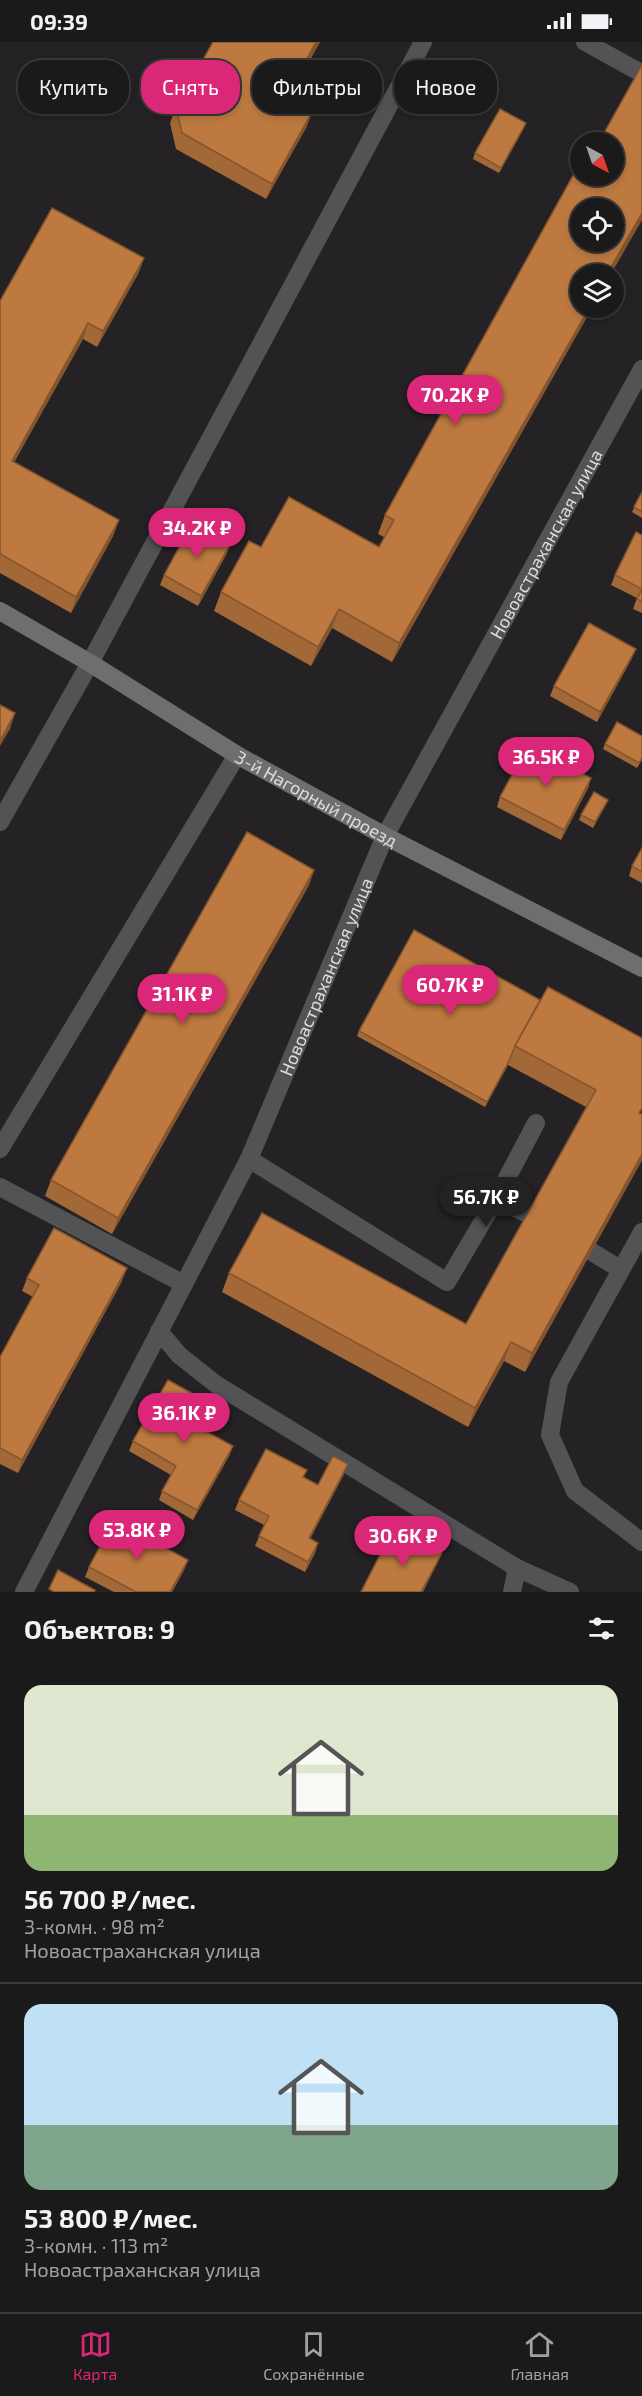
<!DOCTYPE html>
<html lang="ru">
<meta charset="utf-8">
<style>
:root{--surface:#1b1a1b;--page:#282728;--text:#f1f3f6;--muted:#a0a1a3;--line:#39383a;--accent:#db2777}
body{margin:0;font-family:"Exo 2",sans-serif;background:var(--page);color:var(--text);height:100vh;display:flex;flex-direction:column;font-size:22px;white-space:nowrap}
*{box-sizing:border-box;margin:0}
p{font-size:20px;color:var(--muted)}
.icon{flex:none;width:33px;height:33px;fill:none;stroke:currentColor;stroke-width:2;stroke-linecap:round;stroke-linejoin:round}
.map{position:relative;height:1550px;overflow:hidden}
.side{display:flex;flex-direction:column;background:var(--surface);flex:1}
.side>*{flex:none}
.hud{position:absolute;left:18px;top:18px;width:606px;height:54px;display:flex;gap:12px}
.needle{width:39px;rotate:140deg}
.controls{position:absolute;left:570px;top:90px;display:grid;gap:12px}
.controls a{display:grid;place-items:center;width:54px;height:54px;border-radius:50%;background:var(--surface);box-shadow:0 3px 9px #0003,0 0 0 2px var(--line);font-size:30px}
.price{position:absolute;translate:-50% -51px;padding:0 14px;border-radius:21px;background:var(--accent);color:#fff;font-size:20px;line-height:39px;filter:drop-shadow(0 2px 3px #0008)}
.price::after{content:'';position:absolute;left:50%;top:36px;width:18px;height:14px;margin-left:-9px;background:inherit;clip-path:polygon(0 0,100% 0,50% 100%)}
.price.active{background:#222;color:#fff}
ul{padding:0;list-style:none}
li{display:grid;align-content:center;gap:12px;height:318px;padding:0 24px}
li+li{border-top:2px solid var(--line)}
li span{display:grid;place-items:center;height:186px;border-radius:18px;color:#555}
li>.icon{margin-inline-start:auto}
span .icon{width:108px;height:108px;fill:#fffc;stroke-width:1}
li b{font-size:26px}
h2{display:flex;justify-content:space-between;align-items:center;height:72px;padding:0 24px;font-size:26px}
.pill{padding:0 21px;border-radius:24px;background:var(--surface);box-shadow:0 3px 9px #0003,0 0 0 2px var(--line);font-size:21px;line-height:54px}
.pill.active{background:var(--accent);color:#fff}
.status{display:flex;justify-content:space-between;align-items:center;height:42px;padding:0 30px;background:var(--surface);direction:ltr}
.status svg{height:16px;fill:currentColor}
.menu{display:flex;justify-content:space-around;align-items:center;height:84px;border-top:2px solid var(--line);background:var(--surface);font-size:16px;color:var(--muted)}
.menu a{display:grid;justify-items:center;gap:3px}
.menu .active{color:var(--accent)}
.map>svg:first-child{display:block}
</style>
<div class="status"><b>09:39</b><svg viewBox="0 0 49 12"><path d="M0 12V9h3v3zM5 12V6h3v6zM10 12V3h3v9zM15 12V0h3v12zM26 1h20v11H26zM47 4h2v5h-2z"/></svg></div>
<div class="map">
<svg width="642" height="1550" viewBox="0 0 642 1550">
<rect width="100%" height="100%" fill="#242224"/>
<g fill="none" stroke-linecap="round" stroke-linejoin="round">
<g stroke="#525354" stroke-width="18">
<path d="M585,0l56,31"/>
<path d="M0,780l90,-159 333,-621"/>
<path d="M0,1107l237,-394"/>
<path d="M249,1117l198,123 49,-83 40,-76"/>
<path d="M0,1145l184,97"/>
<path d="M496,1157l34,16"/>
<path d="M642,1190l-83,150 -9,53 25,56 67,51"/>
<path d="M592,1210l28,17"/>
</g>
<g stroke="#525354" stroke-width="18">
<path d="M159,1289l20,24 38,30 300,183 53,24"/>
<path id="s1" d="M24,1550l225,-433 136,-323 257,-467"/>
<path d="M512,1550l5,-24"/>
</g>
<path stroke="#6c6e6f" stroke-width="18" id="s2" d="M0,569l90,52 147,92 148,81 257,132"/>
</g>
<g fill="#a36837">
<path d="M213,0h107l-31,55 18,29 -41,73 -90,-50 -6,-26 6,-16z"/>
<path d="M524,86l-25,45 -26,-14 2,-6z"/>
<path d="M144,216l-6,16 -41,73 -14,-8 -69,123 105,58 -6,16 -42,77 -71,-40v-272z"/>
<path d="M580,266h12l-200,354 -60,-34 -21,38 -97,-55 7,-19 40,-45h118l5,-10 -6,-3 7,-19z"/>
<path d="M642,450v26l-10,-6z"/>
<path d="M642,493v78l-9,-4 4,-11 -26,-13 4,-10z"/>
<path d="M227,511l-29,53 -38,-21 4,-10z"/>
<path d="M632,616l-35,64 -47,-26 4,-10z"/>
<path d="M605,702l37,16 -5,8 -34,-19z"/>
<path d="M591,736l-3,10 -27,52 -64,-33 3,-10z"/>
<path d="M608,758l-15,28 -14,-8 2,-5z"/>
<path d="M642,806v35l-13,-7 3,-10z"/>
<path d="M314,828l-5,15 -197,349 -67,-38 6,-16z"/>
<path d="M540,958l102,160 -117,212 -21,-11 -36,66 -246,-135 7,-19 237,51 120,-217 -78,-42 -23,42 -128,-71 2,-5z"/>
<path d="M27,1236l95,3 -104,192 -18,-9v-107l33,-60 -11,-6z"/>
<path d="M207,1372l-8,13 34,19 -4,10 -36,64 -34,-20 3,-9 9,-16 -42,-24 4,-10z"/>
<path d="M344,1432l-34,65 8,4 -3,10 -10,19 -50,-26 9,-21 -29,-15 4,-10 65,-22 14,7z"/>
<path d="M188,1518l-4,10 -12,22h-58l-29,-15 4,-10z"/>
</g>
<g fill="#84552d">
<path d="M316,0h4l-39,69 6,-16z"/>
<path d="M313,68l-6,16 -41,73 6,-15z"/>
<path d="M526,81l-2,5 -25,45 2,-5z"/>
<path d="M642,171v7l-31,54h-4z"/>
<path d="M144,216l-6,16 -41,73 6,-16z"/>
<path d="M589,266h3l-200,354 7,-19z"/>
<path d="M88,281l-5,16 -77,138 6,-16z"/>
<path d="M119,478l-6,16 -42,77 5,-16z"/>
<path d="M231,501l-4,10 -29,53 3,-10z"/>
<path d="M339,567l-7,19 -21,38 7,-19z"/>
<path d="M636,607l-4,9 -35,64 3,-10z"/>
<path d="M15,671l-5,16 -10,17v-5z"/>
<path d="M591,736l-3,10 -27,52 3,-10z"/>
<path d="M608,758l-2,5 -13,23 2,-6z"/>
<path d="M314,828l-5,15 -197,349 6,-16z"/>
<path d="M509,1019l-1,4 -23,42 2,-5z"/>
<path d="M642,1112v6l-117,212 7,-19z"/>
<path d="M127,1226l-5,13 -104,192 4,-13z"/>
<path d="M511,1300l-7,19 -36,66 7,-19z"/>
<path d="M211,1362l-4,10 -13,22 4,-9z"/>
<path d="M233,1404l-4,10 -36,64 4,-10z"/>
<path d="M348,1422l-4,10 -39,74 4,-10z"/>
<path d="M318,1501l-3,10 -10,19 3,-10z"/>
<path d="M442,1511l-4,9 -15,30h-2z"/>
<path d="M188,1518l-4,10 -12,22h-2z"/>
</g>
<g fill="#bd7940" stroke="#84552d" stroke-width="1.5" fill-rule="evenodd">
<path d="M213,0h103l-29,53 26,15 -41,74 -90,-51 -6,-26z"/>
<path d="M642,23v148l-35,61h-27v34h9l-190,335 -60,-34 -21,38 -97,-55 28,-51 12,6 28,-50 90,50 15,-27 -9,-5 195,-352v13h34v-34h-15zM580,166h34v34h-34z"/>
<path d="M500,67l26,14 -25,45 -26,-15z"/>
<path d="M52,166l92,50 -41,73 -15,-8 -76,138 107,59 -43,77 -76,-43v-253z"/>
<path d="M642,450v20l-8,-5z"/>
<path d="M193,480l38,21 -30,53 -37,-21z"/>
<path d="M636,490l6,3v54l-27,-14z"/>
<path d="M642,547v13l-5,-3z"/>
<path d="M589,581l47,26 -36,63 -46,-26z"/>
<path d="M0,663l15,8 -15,28z"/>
<path d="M617,680l25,14v22l-3,5 -34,-19z"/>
<path d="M528,703l63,33 -27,52 -64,-33z"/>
<path d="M594,750l14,8 -13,22 -14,-7z"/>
<path d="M247,790l67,38 -196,348 -67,-38z"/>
<path d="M642,806v24l-10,-6z"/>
<path d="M414,888l126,70 -25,46 -6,15 -22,41 -128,-71z"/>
<path d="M548,945l94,51v70l-3,5 3,1v40l-110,199 -21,-11 -36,66 -246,-135 33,-60 204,111 130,-234 -81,-44z"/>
<path d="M54,1186l73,40 -105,192 -22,-12v-91l39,-72 -12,-7z"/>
<path d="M168,1338l43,24 -13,23 35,19 -36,64 -35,-19 14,-25 -43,-25z"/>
<path d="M266,1407l41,21 -4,7 15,8 15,-29 15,8 -39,74 9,5 -10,19 -49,-26 10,-20 -30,-16z"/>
<path d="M114,1478l74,40 -18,32h-34l-47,-25z"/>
<path d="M406,1492l36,19 -21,39h-60l28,-55 13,7z"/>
<path d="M58,1528l37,20 -1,2h-40l-5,-3z"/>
</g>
<g text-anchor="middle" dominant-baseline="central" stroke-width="6" stroke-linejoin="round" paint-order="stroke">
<g font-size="18" fill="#dddcde" stroke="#1b191b">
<text stroke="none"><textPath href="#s1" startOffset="1172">Новоастраханская улица</textPath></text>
<text stroke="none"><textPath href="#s2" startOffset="368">3-й Нагорный проезд</textPath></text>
<text stroke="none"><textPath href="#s1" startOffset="686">Новоастраханская улица</textPath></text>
</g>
</g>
</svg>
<div class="controls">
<a><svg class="needle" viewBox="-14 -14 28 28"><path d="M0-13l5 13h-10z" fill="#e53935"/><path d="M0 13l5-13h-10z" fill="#a0a1a3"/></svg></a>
<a><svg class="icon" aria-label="locate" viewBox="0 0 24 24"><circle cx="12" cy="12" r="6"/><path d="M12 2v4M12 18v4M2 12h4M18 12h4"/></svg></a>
<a><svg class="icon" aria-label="layers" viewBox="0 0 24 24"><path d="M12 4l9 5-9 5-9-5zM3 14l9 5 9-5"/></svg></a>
</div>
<b class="price" style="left:455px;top:384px">70.2K ₽</b>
<b class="price" style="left:197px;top:517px">34.2K ₽</b>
<b class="price" style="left:546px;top:746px">36.5K ₽</b>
<b class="price" style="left:450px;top:974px">60.7K ₽</b>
<b class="price" style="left:182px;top:983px">31.1K ₽</b>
<b class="price active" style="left:486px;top:1186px">56.7K ₽</b>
<b class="price" style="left:184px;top:1402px">36.1K ₽</b>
<b class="price" style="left:137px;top:1519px">53.8K ₽</b>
<b class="price" style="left:403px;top:1525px">30.6K ₽</b>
<div class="hud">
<a class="pill">Купить</a>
<a class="pill active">Снять</a>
<a class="pill">Фильтры</a>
<a class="pill">Новое</a>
</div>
</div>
<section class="side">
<h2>Объектов: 9<svg class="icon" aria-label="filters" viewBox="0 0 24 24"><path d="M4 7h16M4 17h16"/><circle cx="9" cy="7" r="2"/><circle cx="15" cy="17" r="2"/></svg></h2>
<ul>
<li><span style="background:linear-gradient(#dfe7d0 70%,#8fb573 0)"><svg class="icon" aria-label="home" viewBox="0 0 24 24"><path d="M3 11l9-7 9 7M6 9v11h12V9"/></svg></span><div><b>56 700 ₽/мес.</b><p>3-комн. · 98 m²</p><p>Новоастраханская улица</p></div></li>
<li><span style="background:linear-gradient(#bfe0f5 65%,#7fa58c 0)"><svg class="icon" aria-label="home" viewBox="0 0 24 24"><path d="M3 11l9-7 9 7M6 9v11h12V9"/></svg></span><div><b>53 800 ₽/мес.</b><p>3-комн. · 113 m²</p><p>Новоастраханская улица</p></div></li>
</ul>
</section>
<nav class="menu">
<a class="active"><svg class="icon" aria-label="map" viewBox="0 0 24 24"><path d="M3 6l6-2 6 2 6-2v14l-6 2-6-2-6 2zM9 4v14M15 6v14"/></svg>Карта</a>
<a><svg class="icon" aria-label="saved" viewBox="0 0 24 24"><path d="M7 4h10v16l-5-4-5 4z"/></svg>Сохранённые</a>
<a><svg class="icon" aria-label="home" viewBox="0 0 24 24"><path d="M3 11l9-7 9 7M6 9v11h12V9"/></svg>Главная</a>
</nav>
